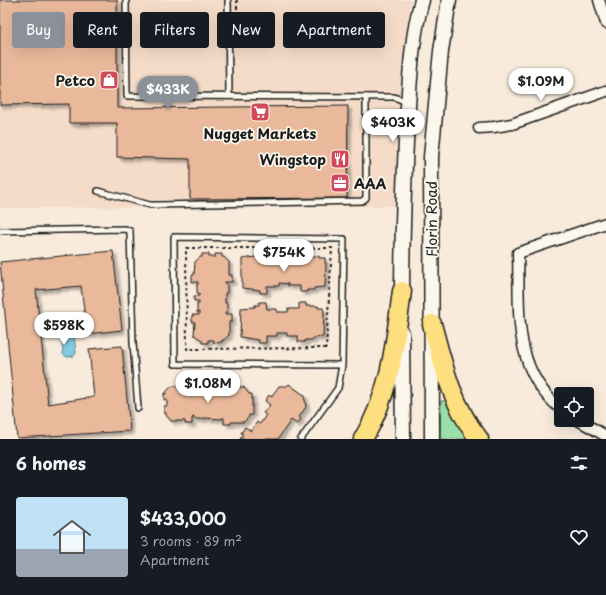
<!DOCTYPE html>
<meta charset="utf-8">
<style>
:root{--surface:#171b24;--page:#242831;--text:#f1f3f6;--muted:#9ea1a6;--line:#363941;--accent:#8c9099}
body{margin:0;font-family:"Playpen Sans",sans-serif;background:var(--page);color:var(--text);height:100vh;display:flex;flex-direction:column;font-size:15px;white-space:nowrap}
*{box-sizing:border-box;margin:0}
p{font-size:13px;color:var(--muted)}
.icon{flex:none;width:22px;height:22px;fill:none;stroke:currentColor;stroke-width:2;stroke-linecap:round;stroke-linejoin:round}
.map{position:relative;height:439px;overflow:hidden}
.panel{display:flex;flex-direction:column;background:var(--surface);flex:1}
.panel>*{flex:none}
.guide{position:absolute;left:12px;top:12px;width:400px;height:36px;display:flex;gap:8px}
.buttons{position:absolute;left:554px;top:387px;display:grid;gap:8px}
.buttons a{display:grid;place-items:center;width:40px;height:40px;border-radius:4px;background:var(--surface);box-shadow:0 4px 16px #0002;font-size:20px}
.price{position:absolute;translate:-50% -34px;padding:0 9px;border-radius:14px;background:#fff;color:#222;font-size:13px;line-height:26px;filter:drop-shadow(0 1px 2px #0008)}
.price::after{content:'';position:absolute;left:50%;top:24px;width:12px;height:9px;margin-left:-6px;background:inherit;clip-path:polygon(0 0,100% 0,50% 100%)}
.price.active{background:var(--accent);color:#fff}
ul{padding:0;list-style:none}
li{display:flex;align-items:center;gap:12px;height:100px;padding:0 16px}
li+li{border-top:1px solid var(--line)}
li span{display:grid;place-items:center;flex:none;width:112px;height:80px;border-radius:4px;color:#555}
li>.icon{margin-inline-start:auto}
span .icon{width:48px;height:48px;fill:#fffc;stroke-width:1}
li b{font-size:17px}
h2{display:flex;justify-content:space-between;align-items:center;height:48px;padding:0 16px;font-size:17px}
.tag{padding:0 14px;border-radius:4px;background:var(--surface);box-shadow:0 4px 16px #0002;font-size:14px;line-height:36px}
.tag.active{background:var(--accent);color:#fff}
.map>svg:first-child{display:block}
</style>
<div class="map">
<svg width="606" height="439" viewBox="0 0 606 439">
<defs>
<filter id="shadow"><feDropShadow dx="3.5" dy="3.5" stdDeviation="1" flood-color="#0004"/></filter>
</defs>
<rect width="100%" height="100%" fill="#f8ebdc"/>
<filter id="ink" filterUnits="userSpaceOnUse"><feTurbulence type="fractalNoise" baseFrequency=".025" numOctaves="2"/><feDisplacementMap in="SourceGraphic" scale="8" xChannelSelector="R" yChannelSelector="G"/><feConvolveMatrix kernelMatrix="1 2 1 2 8 2 1 2 1" color-interpolation-filters="sRGB"/></filter>
<g filter="url(#ink)">
<path fill="#f4dcc8" d="M0,0h411l-10,78 -6,128 -395,2z"/>
<path fill="#9adea9" stroke="#5b7d62" d="M441,401h8l24,38h-33z"/>
<path fill="#83cae4" stroke="#5a8494" d="M64,331h7v2l3,1 2,19 -2,3 -7,1 -4,-3 -1,-19 2,-2z"/>
<g fill="#eab99b" stroke="#1c1c1c" filter="url(#shadow)">
<path d="M0,0h117v108l231,-2 -1,92 -157,1v-40l-73,-2v-34h-48v-19l-69,1z"/>
<path d="M113,251l9,79 -35,4 -6,-48 -45,4 12,114 46,-7 -5,-48 33,-3 8,85 -113,7 -17,-176z"/>
<path d="M261,253h7v6h11v3h10v-2h11v-7h7v3h12v2h6v5h1l-1,24 -11,1v2h-7v2h-7v-6h-12v-2l-9,-1v3h-12v7h-7v-3l-18,-2v-29l14,-2v-2h5z"/>
<path d="M202,254h7v3h6v-3h7v3h2l5,5v13h3v7h-7v2h2v9h-2v10h2v9h-2v2h7v8h-3v13l-5,5h-2v2l-8,1v-3h-6v3h-6v-3l-8,-5 1,-13h-3v-7h7v-3l-2,1v-9h2v-3h-5v-5h5v-3h-2v-9h1v-2h-6v-7h2l1,-13 5,-5h2z"/>
<path d="M259,302h7l1,7h10v3h11v-3h11v-6h7v3h12v2h5l1,4 -1,25 -10,1v2h-8v2h-7v-6h-11v-3h-10v3h-11v7h-7l-1,-3 -18,-3 1,-29 14,-1v-2h4z"/>
<path d="M185,384h7v6h2v-1h9v2h10v-2h9v2h2v-7l7,1v2h13l5,7h3v21h-3v2l-5,5h-13v2h-7v-6h-2v1l-19,-1v1h-9v-2l-2,1v6h-7v-3h-14l-5,-6v-2h-2v-7h3v-6h-3v-7l2,1v-2l6,-6h13z"/>
<path d="M289,384l16,12 -1,2 1,2 1,7 -7,10 2,2 -4,5 -6,-4 -13,19h-38l3,-5 -2,-1 4,-6 6,4 6,-9 3,2 6,-9 -3,-2 7,-8 -5,-4 4,-6 2,2 8,-11h8z"/>
</g>
<g fill="none" stroke-linecap="round" stroke-linejoin="round">
<defs>
<g id="lane">
<path d="M126,0l1,96 267,1 13,5"/>
<path d="M228,0l1,96"/>
<path d="M98,191l52,14h8l204,-4 4,-3v-101"/>
<path d="M0,231l125,-2 5,2 3,112 5,65"/>
<path d="M301,439l37,-51 4,-23 2,-126 -170,-2 1,127 167,1"/>
</g>
<g id="street">
<path d="M599,0l7,23"/>
<path d="M479,128l15,-1 18,-3 94,-33"/>
<path d="M561,409c-50,-40 -41,-100 -43,-156l88,-30"/>
<path d="M578,420l28,16"/>
</g>
<g id="secondary">
<path d="M402,300c0,-59 2,-120 5,-179 3,-41 4,-82 15,-121"/>
<path d="M402,333l1,106"/>
<path d="M432,439l-1,-282 10,-106 8,-51"/>
</g>
<g id="highway">
<path d="M432,324c11,41 20,81 47,115"/>
<path d="M363,439c28,-46 32,-96 39,-148"/>
</g>
</defs>
<use href="#lane" stroke="#1c1c1c" stroke-width="8"/>
<use href="#street" stroke="#1c1c1c" stroke-width="13"/>
<use href="#secondary" stroke="#1c1c1c" stroke-width="17"/>
<use href="#highway" stroke="#1c1c1c" stroke-width="21"/>
<g stroke="#1c1c1c" stroke-width="2" stroke-dasharray="3 3" stroke-linecap="butt">
<path d="M237,15v-15"/>
<path d="M186,248h146l-6,100 -139,1z"/>
</g>
<use href="#lane" stroke="#fbf7ec" stroke-width="5"/>
<use href="#street" stroke="#fbf7ec" stroke-width="10"/>
<use href="#secondary" stroke="#fbf7ec" stroke-width="14"/>
<use href="#highway" stroke="#fddf80" stroke-width="18"/>
</g>
</g>
<defs>
<symbol id="shop-square" viewBox="-11 -11 22 22"><rect x="-9" y="-9" width="18" height="18" rx="4" fill="#d1495b" stroke="#fbf7ec"/><path d="M-5-2.5h2.3a2.7 3.5 0 0 1 5.4 0H5L5.5 6h-11ZM-1.5-2.5h3a1.5 2.3 0 0 0-3 0Z" fill="#fff"/></symbol>
<symbol id="supermarket-square" viewBox="-11 -11 22 22"><rect x="-9" y="-9" width="18" height="18" rx="4" fill="#d1495b" stroke="#fbf7ec"/><path d="M-6-5.5h2.5l.6 2H6L4.5 2H-2.5L-4.4-4H-6ZM-1.5 3.2a1.3 1.3 0 1 0 .1 0ZM3 3.2a1.3 1.3 0 1 0 .1 0Z" fill="#fff"/></symbol>
<symbol id="restaurant-square" viewBox="-11 -11 22 22"><rect x="-9" y="-9" width="18" height="18" rx="4" fill="#d1495b" stroke="#fbf7ec"/><path d="M-5-6h1v4h1v-4h1v4h1v-4h1v5L-1.5 .5V6h-2V.5L-5-1ZM5-6V6H3V1.5H1.5Q1.5-4 5-6Z" fill="#fff"/></symbol>
<symbol id="office-square" viewBox="-11 -11 22 22"><rect x="-9" y="-9" width="18" height="18" rx="4" fill="#d1495b" stroke="#fbf7ec"/><path d="M-6-3h4V-5.5h4V-3h4V5H-6ZM-1-4.5V-3h2v-1.5ZM-6 0V1H6V0Z" fill="#fff"/></symbol>
</defs>
<g fill-rule="evenodd">
<use href="#shop-square" x="98" y="69" width="22" height="22"/>
<use href="#supermarket-square" x="249" y="101" width="22" height="22"/>
<use href="#restaurant-square" x="329" y="148" width="22" height="22"/>
<use href="#office-square" x="329" y="172" width="22" height="22"/>
</g>
<g text-anchor="middle" dominant-baseline="central" stroke-width="3.5" stroke-linejoin="round" paint-order="stroke">
<g font-size="14" font-weight="bold" fill="#1c1c1c" stroke="#fbf7ec" text-anchor="end">
<text x="95" y="80">Petco</text>
<text x="260" y="133" text-anchor="middle">Nugget Markets</text>
<text x="326" y="159">Wingstop</text>
<text x="354" y="183" text-anchor="start">AAA</text>
</g>
<g font-size="14" fill="#1c1c1c" stroke="#fbf7ec">
<text transform="translate(431 219) rotate(-90)">Florin Road</text>
</g>
</g>
</svg>
<div class="buttons">
<a><svg class="icon" aria-label="locate" viewBox="0 0 24 24"><circle cx="12" cy="12" r="6"/><path d="M12 2v4M12 18v4M2 12h4M18 12h4"/></svg></a>
</div>
<b class="price" style="left:541px;top:102px">$1.09M</b>
<b class="price active" style="left:168px;top:110px">$433K</b>
<b class="price" style="left:393px;top:143px">$403K</b>
<b class="price" style="left:284px;top:273px">$754K</b>
<b class="price" style="left:64px;top:346px">$598K</b>
<b class="price" style="left:208px;top:404px">$1.08M</b>
<div class="guide">
<a class="tag active">Buy</a>
<a class="tag">Rent</a>
<a class="tag">Filters</a>
<a class="tag">New</a>
<a class="tag">Apartment</a>
</div>
</div>
<section class="panel">
<h2>6 homes<svg class="icon" aria-label="filters" viewBox="0 0 24 24"><path d="M4 7h16M4 17h16"/><circle cx="9" cy="7" r="2"/><circle cx="15" cy="17" r="2"/></svg></h2>
<ul>
<li><span style="background:linear-gradient(#bfe0f5 65%,#9aa5b1 0)"><svg class="icon" aria-label="home" viewBox="0 0 24 24"><path d="M3 11l9-7 9 7M6 9v11h12V9"/></svg></span><div><b>$433,000</b><p>3 rooms · 89 m²</p><p>Apartment</p></div><svg class="icon" aria-label="heart" viewBox="0 0 24 24"><path d="M12 20l-8-8c-3-5 5-10 8-4 3-6 11-1 8 4z"/></svg></li>
</ul>
</section>
